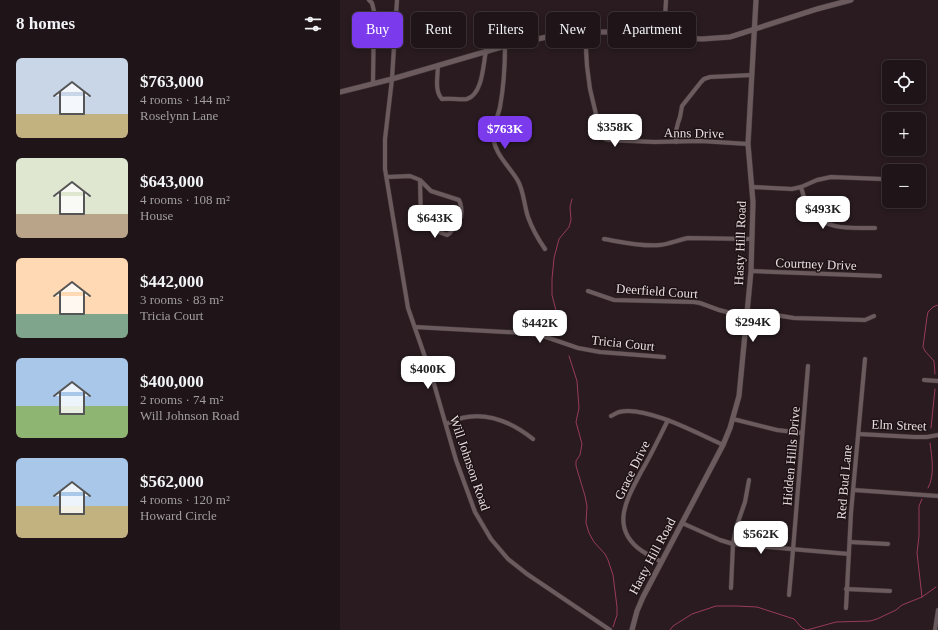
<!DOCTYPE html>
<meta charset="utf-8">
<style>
:root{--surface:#1f1417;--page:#2c2124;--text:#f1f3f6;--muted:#a19ea1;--line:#3c3336;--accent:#7c3aed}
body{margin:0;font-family:"Times New Roman",serif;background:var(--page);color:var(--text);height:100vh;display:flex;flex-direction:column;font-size:15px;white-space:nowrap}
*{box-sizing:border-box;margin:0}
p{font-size:13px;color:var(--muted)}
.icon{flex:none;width:22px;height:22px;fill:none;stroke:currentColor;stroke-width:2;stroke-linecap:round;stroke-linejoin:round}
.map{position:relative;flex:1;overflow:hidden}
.panel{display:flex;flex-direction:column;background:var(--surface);width:340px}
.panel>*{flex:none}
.guide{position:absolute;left:12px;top:12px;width:380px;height:36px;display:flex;gap:8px}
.tools{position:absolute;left:542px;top:60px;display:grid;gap:8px}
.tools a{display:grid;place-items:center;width:44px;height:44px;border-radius:6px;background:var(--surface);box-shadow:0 2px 6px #0003,0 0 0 1px var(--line);font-size:20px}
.price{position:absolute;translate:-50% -34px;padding:0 9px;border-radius:8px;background:#fff;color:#222;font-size:13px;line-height:26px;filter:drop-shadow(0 1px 2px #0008)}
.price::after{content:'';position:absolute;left:50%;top:24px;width:12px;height:9px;margin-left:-6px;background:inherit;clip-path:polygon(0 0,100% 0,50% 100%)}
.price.on{background:var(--accent);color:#fff}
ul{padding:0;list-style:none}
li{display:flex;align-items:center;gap:12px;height:100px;padding:0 16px}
li span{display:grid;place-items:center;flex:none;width:112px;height:80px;border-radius:6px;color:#555}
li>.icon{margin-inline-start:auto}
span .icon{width:48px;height:48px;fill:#fffc;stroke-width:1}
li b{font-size:17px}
h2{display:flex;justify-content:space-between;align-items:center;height:48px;padding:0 16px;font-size:17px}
.tag{padding:0 14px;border-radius:6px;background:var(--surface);box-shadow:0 2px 6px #0003,0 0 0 1px var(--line);font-size:14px;line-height:36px}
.tag.on{background:var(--accent);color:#fff}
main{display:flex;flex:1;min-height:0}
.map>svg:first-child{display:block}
</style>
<main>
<section class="panel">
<h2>8 homes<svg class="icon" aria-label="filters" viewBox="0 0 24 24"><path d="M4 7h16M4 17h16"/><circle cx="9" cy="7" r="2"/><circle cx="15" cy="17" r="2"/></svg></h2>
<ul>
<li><span style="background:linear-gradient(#c9d6e8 70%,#c2b280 0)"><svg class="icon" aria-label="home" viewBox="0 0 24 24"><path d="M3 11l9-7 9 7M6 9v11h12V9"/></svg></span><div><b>$763,000</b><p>4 rooms · 144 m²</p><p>Roselynn Lane</p></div></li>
<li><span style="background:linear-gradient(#dfe7d0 70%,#b9a48a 0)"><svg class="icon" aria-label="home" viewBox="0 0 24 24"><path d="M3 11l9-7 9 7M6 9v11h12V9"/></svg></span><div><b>$643,000</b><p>4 rooms · 108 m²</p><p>House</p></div></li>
<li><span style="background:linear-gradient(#ffd9b3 70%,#7fa58c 0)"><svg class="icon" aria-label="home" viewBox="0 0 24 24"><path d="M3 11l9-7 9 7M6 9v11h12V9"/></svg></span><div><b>$442,000</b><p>3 rooms · 83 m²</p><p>Tricia Court</p></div></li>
<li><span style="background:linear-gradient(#a9c7e8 60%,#8fb573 0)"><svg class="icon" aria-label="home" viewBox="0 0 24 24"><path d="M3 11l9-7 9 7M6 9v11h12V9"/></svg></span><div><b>$400,000</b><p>2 rooms · 74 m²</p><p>Will Johnson Road</p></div></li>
<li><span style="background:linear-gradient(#a9c7e8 60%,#c2b280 0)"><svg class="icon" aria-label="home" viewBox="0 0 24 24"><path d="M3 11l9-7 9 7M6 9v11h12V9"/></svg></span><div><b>$562,000</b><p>4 rooms · 120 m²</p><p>Howard Circle</p></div></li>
</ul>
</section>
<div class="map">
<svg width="598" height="630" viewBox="0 0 598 630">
<rect width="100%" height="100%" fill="#291b1f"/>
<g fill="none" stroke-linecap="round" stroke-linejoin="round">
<g stroke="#983b5c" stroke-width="1">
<path d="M221,330l-9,-35v-16l2,-21 5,-19 10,-12 2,-7 -1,-13 2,-8"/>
<path d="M229,356l8,25 2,27 -3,14 6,22 -2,11 -4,6v5l9,30 2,10 -1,17 3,10 5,9 11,12 3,6 5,15 4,32v8l-4,12"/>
<path d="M595,374l-1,-13 -9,-10 -2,-4 4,-30 1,-5 5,-5 5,-2"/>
<path d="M591,428l4,-39"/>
<path d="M588,488c7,-13 4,-30 2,-45"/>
<path d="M582,499l-3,7v30l-2,17 5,44"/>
<path d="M330,630l3,-4 19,-12 24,-8h20l21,1 37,12 8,9 5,2 29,-8 34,-1 7,-2 19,-9 6,-5 20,-8 14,-10"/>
</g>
<defs>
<g id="minor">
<path d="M29,0l3,3 2,8 -1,72"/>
<path d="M57,0l-5,79 -7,60v30l23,139 24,69 24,83 19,52 16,27 17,20 19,15 83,56"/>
<path d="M245,32l2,34 3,23 10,42 3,6 2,2 5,1 44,2 47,-1 47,3"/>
<path d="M324,37l2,-37"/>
<path d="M165,46c0,22 -1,39 -5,61 -2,9 -6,17 -7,26 0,21 16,32 25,48 6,11 6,24 10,36 4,11 10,22 17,32"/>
<path d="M98,65c0,10 -4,26 4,34 8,-1 19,1 25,0 16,-5 16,-35 19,-48"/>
<path d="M336,142v-11l2,-8 2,-6 2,-11 19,-24 3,-3 6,-2 42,-2"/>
<path d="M47,177l23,-1 10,4 11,11 28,9c3,6 3,10 2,17l-7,4c-2,7 -1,11 -7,14l-24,-9 -2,-3 -1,-43"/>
<path d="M412,187l40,2 9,-2 16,-7 14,-3 51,2"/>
<path d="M461,187c2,7 4,15 8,21 13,23 43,20 66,20"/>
<path d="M264,239c17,3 39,8 56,6 9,-1 18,-5 28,-7l64,1"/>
<path d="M411,271l129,5"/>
<path d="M248,291l26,9 80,2 6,1 19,7 8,2 42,2 25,4 71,2 9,-4"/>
<path d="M75,327l110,6 18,3 35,12 22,4 64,5"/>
<path d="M584,380l14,1"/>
<path d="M271,416c2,-1 5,-3 8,-4 26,-7 80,22 104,33"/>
<path d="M393,419l44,11 25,3"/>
<path d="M106,424c7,-3 14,-6 21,-7 24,-4 47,7 66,22"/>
<path d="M519,434l55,3h13l11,-2"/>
<path d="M514,490l84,6"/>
<path d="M342,523l38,17 13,4 116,10"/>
<path d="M510,542l38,2"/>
<path d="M321,562c-6,-4 -13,-7 -19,-11 -33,-23 -15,-52 -1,-79 10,-17 18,-34 27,-52"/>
<path d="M391,588l2,-44 2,-11 2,-8 8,-23 4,-22"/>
<path d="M506,589l44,2"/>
<path d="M449,595l4,-45 15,-184"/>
<path d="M506,608l5,-95 14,-154"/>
<path d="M595,630l3,-20"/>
</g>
<g id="tertiary">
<path d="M0,92l52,-13 113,-33 51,-11 29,-3h20l59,5 38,2 28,-2 25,-8 62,-20 34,-9"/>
<path d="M292,630l5,-19 6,-14 80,-152 7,-17 9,-32 8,-83 4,-42 2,-69 -5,-58 8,-144"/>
</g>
</defs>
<use href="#minor" stroke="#403638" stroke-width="5"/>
<use href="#tertiary" stroke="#403638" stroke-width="6"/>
<use href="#minor" stroke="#6b5a5e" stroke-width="4"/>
<use href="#tertiary" stroke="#6b5a5e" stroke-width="5"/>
</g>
<g text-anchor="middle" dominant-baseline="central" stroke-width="3" stroke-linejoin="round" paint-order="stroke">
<g font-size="13" fill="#e8dee0" stroke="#1f1216">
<text transform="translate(354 133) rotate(1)">Anns Drive</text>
<text transform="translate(400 243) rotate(-88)">Hasty Hill Road</text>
<text transform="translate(476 264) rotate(2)">Courtney Drive</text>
<text transform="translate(317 291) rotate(4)">Deerfield Court</text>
<text transform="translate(283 343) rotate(6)">Tricia Court</text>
<text transform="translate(559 425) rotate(2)">Elm Street</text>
<text transform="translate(451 456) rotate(-85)">Hidden Hills Drive</text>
<text transform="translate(130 463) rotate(71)">Will Johnson Road</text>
<text transform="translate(292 470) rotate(-64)">Grace Drive</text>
<text transform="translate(504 482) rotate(-85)">Red Bud Lane</text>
<text transform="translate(312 556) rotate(-62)">Hasty Hill Road</text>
</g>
</g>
</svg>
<div class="tools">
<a><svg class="icon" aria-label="locate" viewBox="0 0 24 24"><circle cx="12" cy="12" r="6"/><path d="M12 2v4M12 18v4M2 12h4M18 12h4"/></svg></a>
<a>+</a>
<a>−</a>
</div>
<b class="price" style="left:275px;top:148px">$358K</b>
<b class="price on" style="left:165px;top:150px">$763K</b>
<b class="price" style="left:483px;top:230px">$493K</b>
<b class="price" style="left:95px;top:239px">$643K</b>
<b class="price" style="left:413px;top:343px">$294K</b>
<b class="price" style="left:200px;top:344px">$442K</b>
<b class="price" style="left:88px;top:390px">$400K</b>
<b class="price" style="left:421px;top:555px">$562K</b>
<div class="guide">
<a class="tag on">Buy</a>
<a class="tag">Rent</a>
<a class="tag">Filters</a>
<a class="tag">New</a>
<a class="tag">Apartment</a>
</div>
</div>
</main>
